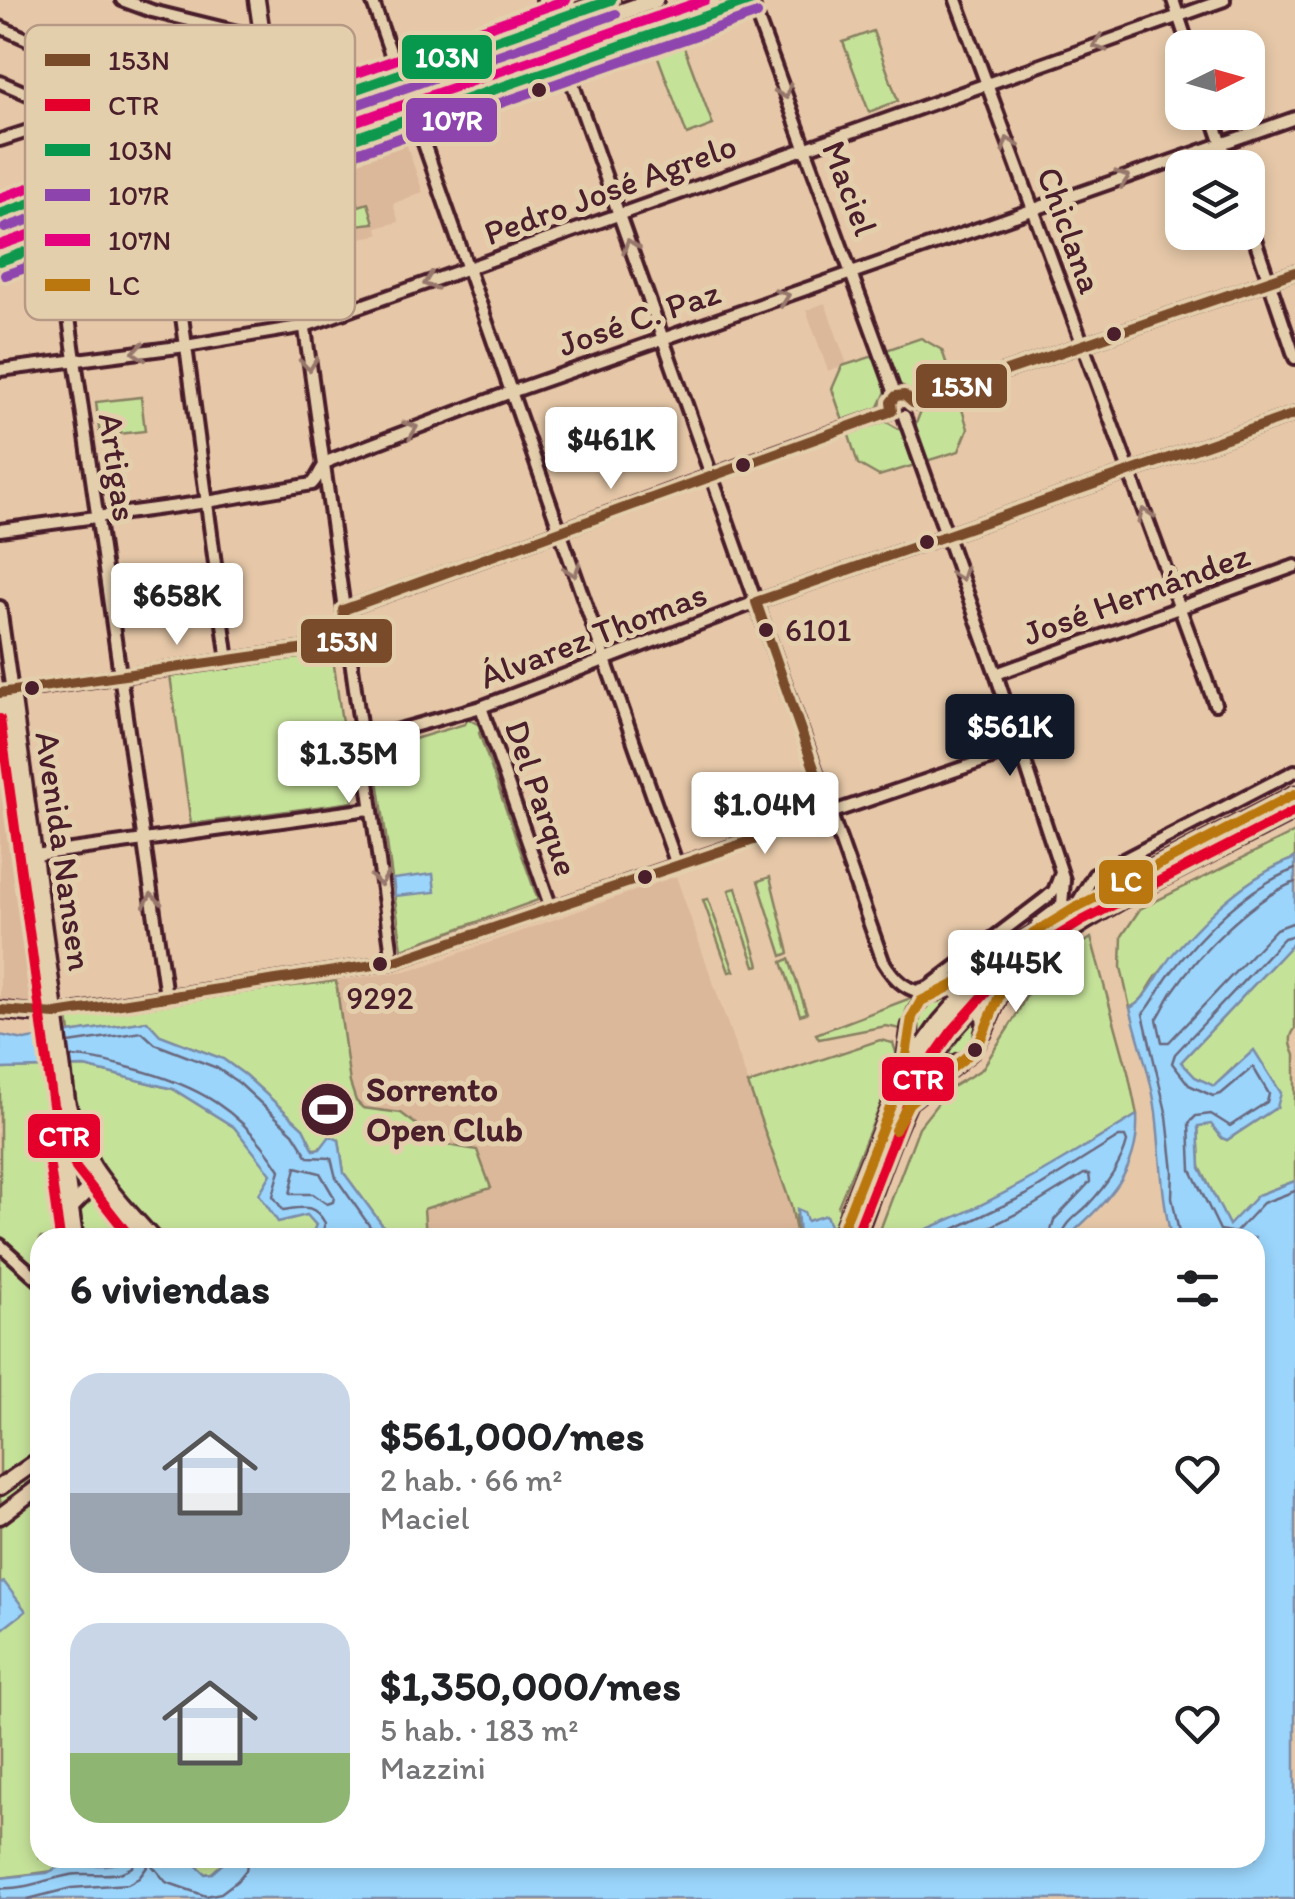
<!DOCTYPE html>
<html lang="es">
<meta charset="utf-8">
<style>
:root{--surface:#fff;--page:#f2f2f2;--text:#202124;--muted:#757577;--accent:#111827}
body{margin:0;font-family:Itim,sans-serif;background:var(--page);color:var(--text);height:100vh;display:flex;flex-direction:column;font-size:38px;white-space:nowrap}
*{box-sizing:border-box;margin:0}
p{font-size:32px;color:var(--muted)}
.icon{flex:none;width:55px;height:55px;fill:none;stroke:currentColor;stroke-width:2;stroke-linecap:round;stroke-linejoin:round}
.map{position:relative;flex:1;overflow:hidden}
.side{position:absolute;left:30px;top:1228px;width:1235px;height:640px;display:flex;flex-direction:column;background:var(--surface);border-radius:30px;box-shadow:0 5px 15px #0003}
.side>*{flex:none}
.needle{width:65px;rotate:85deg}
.buttons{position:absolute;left:1165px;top:30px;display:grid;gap:20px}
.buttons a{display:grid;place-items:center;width:100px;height:100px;border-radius:20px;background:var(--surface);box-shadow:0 5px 15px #0003;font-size:50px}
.price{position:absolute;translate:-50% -85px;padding:0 22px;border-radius:10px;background:#fff;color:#222;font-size:32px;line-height:65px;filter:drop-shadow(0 2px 5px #0008)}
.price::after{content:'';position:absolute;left:50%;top:60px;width:30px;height:22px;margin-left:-15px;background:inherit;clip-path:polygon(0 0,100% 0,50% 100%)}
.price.on{background:var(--accent);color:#fff}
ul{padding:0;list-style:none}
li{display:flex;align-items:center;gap:30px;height:250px;padding:0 40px}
li span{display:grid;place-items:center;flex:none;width:280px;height:200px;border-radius:30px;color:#555}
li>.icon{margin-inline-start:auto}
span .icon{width:120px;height:120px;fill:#fffc;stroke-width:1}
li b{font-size:42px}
h2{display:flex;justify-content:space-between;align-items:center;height:120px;padding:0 40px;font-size:42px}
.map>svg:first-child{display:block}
</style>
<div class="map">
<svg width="1295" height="1899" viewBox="0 0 1295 1899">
<rect width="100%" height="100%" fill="#e6c8a8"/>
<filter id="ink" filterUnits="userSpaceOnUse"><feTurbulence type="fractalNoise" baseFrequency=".01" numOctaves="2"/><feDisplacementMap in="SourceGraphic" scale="20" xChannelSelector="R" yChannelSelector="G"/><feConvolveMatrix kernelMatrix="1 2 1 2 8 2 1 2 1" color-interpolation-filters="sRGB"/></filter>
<g filter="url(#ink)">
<g fill="#dcb89b">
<path d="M396,134l8,3 19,55 -30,12 6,18 -22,6 2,7 -27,4 -28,-78z"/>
<path d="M825,303l22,61 -19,7 -22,-61z"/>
<path d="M12,692l32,323 -44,-5v-317z"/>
<path d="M676,876l115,329 6,32h-371l-2,-28 67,-22 -14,-37 -35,-6 -24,-20 -55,-16 -7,-7 -6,-17 -14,-103 76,-11z"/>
</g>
<g fill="#c5e299" stroke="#888062" stroke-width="2.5">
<path d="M678,31l35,94 -26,10 -35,-94z"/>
<path d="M873,31l25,70 -29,11 -26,-70z"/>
<path d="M353,191l6,15 9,-3 6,20 -27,3 -10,-29z"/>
<path d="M921,338l21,12 11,33 -36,11 -21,-12 -10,-32z"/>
<path d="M877,355l11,32 -10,22 -35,12 -11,-32 10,-23z"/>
<path d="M958,396l10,33 -9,22 -36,11 -10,-31 9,-23z"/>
<path d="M141,397l4,34 -45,5 -4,-34z"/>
<path d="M883,420l21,12 11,33 -36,11 -21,-12 -10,-32z"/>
<path d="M328,653l5,5 20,144 -162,22 -21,-149z"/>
<path d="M468,719l15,8 -4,6 59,167 -136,49 -28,-198 91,-27z"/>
<path d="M1295,832v26c-64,26 -91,66 -136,115 -11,13 -14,28 -29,35l-9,-41 1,-31 18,-27z"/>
<path d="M770,877l19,76 -7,3 -24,-75z"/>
<path d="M736,888l23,77h1l-5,1 -26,-76z"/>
<path d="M708,899l26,72 -5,1 -26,-72z"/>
<path d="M1091,938l37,134 9,43 -116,71 -71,35 -44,16 -29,1 42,-111 30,-38 33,-20 32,-50 18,-34 16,-18z"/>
<path d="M1295,941v88c-7,8 -4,17 0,26v126l-37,14 -29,31 -29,-59 -2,-41 13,-3 11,15 5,2 50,-33 -40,-43 -23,23 -19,-10 -14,-15z"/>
<path d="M789,959l18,54 -7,2 -18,-53z"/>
<path d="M336,981l14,102 6,18 7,7 38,5 41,31 35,6 14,38 -67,21 2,28h-35l-47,-64 -5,-33 -25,10 -11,-22 -58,-53 -22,-16 -63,-24 -13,-14 -77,12 -2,-16 106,-17z"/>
<path d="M941,995h16l-39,49c-9,-22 1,-40 23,-49z"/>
<path d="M908,999h9l-10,18 -1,13 -20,-4 -67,13 -3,-5z"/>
<path d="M976,1014l5,13c-6,22 -15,32 -39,32z"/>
<path d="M880,1040l13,3 6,18 -61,145 13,31h-17l-38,-21 1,21 -6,-32 -43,-121z"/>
<path d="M85,1067l88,22 61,38 82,98 -5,13h-271v620h189l-17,15 -8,1 -9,-10 -50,-5 -145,19v-809z"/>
</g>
<g fill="#9bd5fb" stroke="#7b8ca8" stroke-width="2.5">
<path d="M1295,858v83l-114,121 14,15 19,9 40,-36 27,43 -4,14 -50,33 -5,-2 -11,-14 -13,2 2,42 29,57 29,-30 37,-14v718h-1295v-21l47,-5 16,-8h42l41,-6 49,5 10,10 7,-1 17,-15h1026v-620l-84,-1c-9,-38 -10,-76 -14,-115 -3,-38 -18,-78 -27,-114 19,-9 29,-38 43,-54 35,-40 72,-76 122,-96z"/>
<path d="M433,874l2,18 -40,4 -2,-17z"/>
<path d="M147,1021l13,14 63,24 22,16 58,53 11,22 6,-1 10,-13 9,4 5,33 47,64h-80l5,-12 -9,-10 -29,7 -19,-28 12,-20 -37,-47 -61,-38 -88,-22 -85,2v-34l24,5z"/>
<path d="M1137,1115c3,57 -30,86 -69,122h-162c83,-30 156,-76 231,-122z"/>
<path d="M797,1209l7,3 3,9 19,-6 8,22h-35z"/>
<path d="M4,1582l22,29 -26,20v-47z"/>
</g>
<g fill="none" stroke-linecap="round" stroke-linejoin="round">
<g stroke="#6a687e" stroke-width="2.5">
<path d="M1295,882c-43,17 -96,71 -122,109 -6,9 -10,19 -16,28l5,23h7l107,-113 19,-7"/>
<path d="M1295,935l-11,3 -109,116 -3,9 17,22 24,11 8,-2 32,-27 16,27 -2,8 -37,24 -19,-12 -15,2 -7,7 2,47 29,60 15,3 28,-30 32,-12"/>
<path d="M69,1043l73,-11 13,12 62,24 22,15 54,50 15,24 23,1 5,20 42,60"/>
<path d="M71,1057c21,0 40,6 60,11 67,17 111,42 149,102l-7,26 10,14c20,-3 31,-7 42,13l-4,15"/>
<path d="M296,1167l24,6 14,24 -1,5 -6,2 -14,-10h-23z"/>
<path d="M935,1238l91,-43 93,-58h6l2,5c-6,24 -23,46 -40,64 -10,10 -23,17 -25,32"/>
<path d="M968,1238l64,-32 52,-32h5l1,8 -36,38 -5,18"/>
<path d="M1180,1238l-8,-41 1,-25 -6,-56 -24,-102c11,-11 16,-26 26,-39 34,-43 75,-86 126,-106"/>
<path d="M0,1888c25,2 46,-9 70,-13 20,-4 44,5 62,-8l2,-9"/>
<path d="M28,1899l43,-11 57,-4 11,-6 11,-15 16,19 40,14 15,-3 16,-12 9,-11 2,-12"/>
</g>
<defs>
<g id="street">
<path d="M122,0l30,11 110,27"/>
<path d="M372,0l26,74"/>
<path d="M543,0l340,961c12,20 25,31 48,33"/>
<path d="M751,0l145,396"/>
<path d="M956,0l259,704"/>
<path d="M1173,0l16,48"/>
<path d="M0,27l110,49 107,25 6,3 16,26"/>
<path d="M0,82l42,18 13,95"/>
<path d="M1211,112l19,56"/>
<path d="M414,115l263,750"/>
<path d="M0,140l47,-15"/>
<path d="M282,163l111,799"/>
<path d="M167,204l61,457"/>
<path d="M1248,219l47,139"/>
<path d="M58,241l108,755"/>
<path d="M0,370l186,-24 119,-20 919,-326"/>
<path d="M913,403l382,-131"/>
<path d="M904,416l92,258 68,206 -2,25 -24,18 -5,11"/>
<path d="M0,530l207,-28 105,-18c8,-8 8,-18 19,-24l180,-68 784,-274"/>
<path d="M0,607l12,85 335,-49"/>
<path d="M343,610c183,-65 365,-135 549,-199"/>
<path d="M996,674l299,-108"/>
<path d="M481,707l70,201"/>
<path d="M360,741l121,-34 275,-105 539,-188"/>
<path d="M28,856l341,-47"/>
<path d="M1075,907l19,-32 201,-104"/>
<path d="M919,990l10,-3 117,-89 8,-7 7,-18"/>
<circle cx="947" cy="1027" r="36"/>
<path d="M51,1014l342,-52 628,-214"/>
<path d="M0,1245l40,36"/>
</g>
<g id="secondary">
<path d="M257,0l18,123"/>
<path d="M0,214l611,-214"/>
<path d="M0,261l422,-149 330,-112"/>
<path d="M12,692l55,409c14,64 43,89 85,137"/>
<path d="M12,692l-11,15 74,531"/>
<path d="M935,993l45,-22"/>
<path d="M0,1010l44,5"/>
<path d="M983,1034l23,-54"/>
<path d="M904,1070l6,-44"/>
<path d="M913,1099l46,-37"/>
<path d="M71,1207l16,-16 21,-2"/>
<path d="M839,1238l64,-163 37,-53 49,-55 29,-24 57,-35 220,-114"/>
<path d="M856,1238c24,-62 42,-125 78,-181 73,-114 244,-185 361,-246"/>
<path d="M0,1487l40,-28"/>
<path d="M0,1516l40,-30"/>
</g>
<g id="primary">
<path d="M368,85l40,-4"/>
<path d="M105,218l27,-2"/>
<path d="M0,230l655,-230"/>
<path d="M0,248l712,-248"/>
</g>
</defs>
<use href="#street" stroke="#4a1f2b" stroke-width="18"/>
<use href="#secondary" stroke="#4a1f2b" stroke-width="21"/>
<use href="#primary" stroke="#4a1f2b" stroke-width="22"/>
<use href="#street" stroke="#e4cfad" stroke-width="10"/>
<use href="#secondary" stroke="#e4cfad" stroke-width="14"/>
<use href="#primary" stroke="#e4cfad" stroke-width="15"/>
<defs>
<g id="bus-1">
<path d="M0,693l347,-50 -4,-33 549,-199 -1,-9 5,-6 8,-1 9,8 382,-131"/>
<path d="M0,1010l56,4 337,-52 437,-148 -74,-212 539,-188"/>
</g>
<g id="bus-2">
<path d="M0,719l53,386 23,63 55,70"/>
<path d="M45,1132l15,106"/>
<path d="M855,1238l61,-156 36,-51 47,-53 28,-23 55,-34 213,-110"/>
</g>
<g id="bus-3">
<path d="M0,214l611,-214"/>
<path d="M0,261l752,-261"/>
</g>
<g id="bus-4">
<path d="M5,228l611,-214"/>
<path d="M5,275l752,-261"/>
</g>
<g id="bus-5">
<path d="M0,198l566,-198"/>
<path d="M0,245l705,-245"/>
</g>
<g id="bus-6">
<path d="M895,1130l14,-27 68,-55 29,-68 31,-23"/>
<path d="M839,1238l64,-163 9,-58 9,-16 68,-34 29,-24 57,-35 220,-114"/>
</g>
</defs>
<use href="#bus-1" stroke="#e4cfad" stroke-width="18"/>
<use href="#bus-2" stroke="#e4cfad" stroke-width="18"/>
<use href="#bus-3" stroke="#e4cfad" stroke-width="18"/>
<use href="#bus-4" stroke="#e4cfad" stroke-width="18"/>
<use href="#bus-5" stroke="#e4cfad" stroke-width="18"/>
<use href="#bus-6" stroke="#e4cfad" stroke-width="18"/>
<use href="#bus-1" stroke="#7a4b2a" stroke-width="10"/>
<use href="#bus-2" stroke="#e4002b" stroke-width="10"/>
<use href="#bus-3" stroke="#07984d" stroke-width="10"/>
<use href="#bus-4" stroke="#8e44ad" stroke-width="10"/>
<use href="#bus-5" stroke="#e5007d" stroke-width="10"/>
<use href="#bus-6" stroke="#ba770f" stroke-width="10"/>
</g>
<defs><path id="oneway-chevron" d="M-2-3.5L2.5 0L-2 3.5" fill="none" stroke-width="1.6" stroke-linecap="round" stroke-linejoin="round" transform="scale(2.5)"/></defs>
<g stroke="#97776c">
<use href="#oneway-chevron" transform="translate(1099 44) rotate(161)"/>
<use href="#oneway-chevron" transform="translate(784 92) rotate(70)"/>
<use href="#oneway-chevron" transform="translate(1009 144) rotate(-110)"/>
<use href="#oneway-chevron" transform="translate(1123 178) rotate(-19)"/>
<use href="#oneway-chevron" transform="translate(630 246) rotate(-109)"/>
<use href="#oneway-chevron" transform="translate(430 282) rotate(160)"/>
<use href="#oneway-chevron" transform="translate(783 297) rotate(-19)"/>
<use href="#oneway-chevron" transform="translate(139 352) rotate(173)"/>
<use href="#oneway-chevron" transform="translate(309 364) rotate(83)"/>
<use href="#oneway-chevron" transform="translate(411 429) rotate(-21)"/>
<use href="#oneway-chevron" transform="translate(1145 515) rotate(-110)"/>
<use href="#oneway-chevron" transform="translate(573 570) rotate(71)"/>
<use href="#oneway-chevron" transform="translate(960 574) rotate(70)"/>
<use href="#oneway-chevron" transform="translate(380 879) rotate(81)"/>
<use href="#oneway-chevron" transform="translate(152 900) rotate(-98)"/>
</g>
</g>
<defs>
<symbol id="stadium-disc" viewBox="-11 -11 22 22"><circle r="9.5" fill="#4a1f2b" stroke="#e4cfad"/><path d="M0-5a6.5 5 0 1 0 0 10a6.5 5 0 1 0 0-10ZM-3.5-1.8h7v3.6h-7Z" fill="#fff"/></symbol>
</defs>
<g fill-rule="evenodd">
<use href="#stadium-disc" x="296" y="1078" width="63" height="63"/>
</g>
<g fill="#4a1f2b" stroke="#e4cfad" stroke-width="4">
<circle cx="539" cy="90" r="9"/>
<circle cx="1114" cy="334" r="9"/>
<circle cx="743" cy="465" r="9"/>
<circle cx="927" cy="542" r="9"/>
<circle cx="766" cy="630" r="9"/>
<circle cx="32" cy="688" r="9"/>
<circle cx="645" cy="877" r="9"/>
<circle cx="380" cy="964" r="9"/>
<circle cx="975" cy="1050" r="9"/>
</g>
<g text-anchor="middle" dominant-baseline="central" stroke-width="10" stroke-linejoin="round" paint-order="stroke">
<g font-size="32" fill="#4a1f2b" stroke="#e4cfad" text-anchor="start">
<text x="785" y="630">6101</text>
<text x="380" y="998" text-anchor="middle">9292</text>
</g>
<g font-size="35" fill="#4a1f2b" stroke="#e4cfad">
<text transform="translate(850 188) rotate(69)">Maciel</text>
<text transform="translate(610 189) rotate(-20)">Pedro José Agrelo</text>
<text transform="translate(1070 230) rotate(70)">Chiclana</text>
<text transform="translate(639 318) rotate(-19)">José C. Paz</text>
<text transform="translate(118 467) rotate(82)">Artigas</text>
<text transform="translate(1136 594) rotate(-20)">José Hernández</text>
<text transform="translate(593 635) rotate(-21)">Álvarez Thomas</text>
<text transform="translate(542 798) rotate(71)">Del Parque</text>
<text transform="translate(64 851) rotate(82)">Avenida Nansen</text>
</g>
<g font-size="35" font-weight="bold" fill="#4a1f2b" stroke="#e4cfad" text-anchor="start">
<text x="366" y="1089">Sorrento<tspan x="366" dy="40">Open Club</tspan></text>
</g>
</g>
<rect x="25" y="25" width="330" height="295" rx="15" fill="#e4cfad" stroke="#b69a86" stroke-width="2.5"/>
<rect x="45" y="54" width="45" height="12" fill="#7a4b2a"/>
<rect x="45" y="99" width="45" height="12" fill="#e4002b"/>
<rect x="45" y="144" width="45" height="12" fill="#07984d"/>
<rect x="45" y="189" width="45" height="12" fill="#8e44ad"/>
<rect x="45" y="234" width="45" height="12" fill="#e5007d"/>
<rect x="45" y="279" width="45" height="12" fill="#ba770f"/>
<g font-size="28" fill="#4a1f2b">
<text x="108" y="70">153N</text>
<text x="108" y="115">CTR</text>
<text x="108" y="160">103N</text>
<text x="108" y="205">107R</text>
<text x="108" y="250">107N</text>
<text x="108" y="295">LC</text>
</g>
<g stroke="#e4cfad" stroke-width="4">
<rect x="400" y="33" width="94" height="48" rx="10" fill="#07984d"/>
<rect x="404" y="96" width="95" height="48" rx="10" fill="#8e44ad"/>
<rect x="914" y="362" width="95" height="48" rx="10" fill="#7a4b2a"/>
<rect x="299" y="617" width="95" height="48" rx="10" fill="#7a4b2a"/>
<rect x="1097" y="858" width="58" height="48" rx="10" fill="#ba770f"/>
<rect x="880" y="1055" width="76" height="48" rx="10" fill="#e4002b"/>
<rect x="26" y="1112" width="76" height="48" rx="10" fill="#e4002b"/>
</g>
<g font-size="28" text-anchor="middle" font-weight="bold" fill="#fff">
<text x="447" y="67">103N</text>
<text x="452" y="130">107R</text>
<text x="962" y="396">153N</text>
<text x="347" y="651">153N</text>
<text x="1126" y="891">LC</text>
<text x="918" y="1089">CTR</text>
<text x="64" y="1146">CTR</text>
</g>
</svg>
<div class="buttons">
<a><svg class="needle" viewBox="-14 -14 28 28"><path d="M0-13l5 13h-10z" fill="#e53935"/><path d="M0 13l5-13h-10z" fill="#757577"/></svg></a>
<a><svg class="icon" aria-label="layers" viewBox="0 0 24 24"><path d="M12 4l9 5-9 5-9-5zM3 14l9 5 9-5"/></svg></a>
</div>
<b class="price" style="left:611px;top:492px">$461K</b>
<b class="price" style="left:177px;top:648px">$658K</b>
<b class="price on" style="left:1010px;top:779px">$561K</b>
<b class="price" style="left:349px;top:806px">$1.35M</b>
<b class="price" style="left:765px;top:857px">$1.04M</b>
<b class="price" style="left:1016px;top:1015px">$445K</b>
<section class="side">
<h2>6 viviendas<svg class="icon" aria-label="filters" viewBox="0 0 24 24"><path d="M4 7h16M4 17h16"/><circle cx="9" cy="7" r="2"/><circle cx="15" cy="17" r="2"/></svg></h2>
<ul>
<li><span style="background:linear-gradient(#c9d6e8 60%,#9aa5b1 0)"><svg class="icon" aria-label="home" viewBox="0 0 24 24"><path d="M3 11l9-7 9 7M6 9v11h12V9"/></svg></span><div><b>$561,000/mes</b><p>2 hab. · 66 m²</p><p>Maciel</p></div><svg class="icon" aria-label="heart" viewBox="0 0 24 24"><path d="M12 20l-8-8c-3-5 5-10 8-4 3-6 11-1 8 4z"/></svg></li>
<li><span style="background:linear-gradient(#c9d6e8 65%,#8fb573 0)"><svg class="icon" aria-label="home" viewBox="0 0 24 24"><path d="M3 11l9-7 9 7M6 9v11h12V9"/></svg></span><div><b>$1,350,000/mes</b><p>5 hab. · 183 m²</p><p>Mazzini</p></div><svg class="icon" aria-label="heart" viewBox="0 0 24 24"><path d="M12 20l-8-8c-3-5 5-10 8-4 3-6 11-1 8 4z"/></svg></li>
</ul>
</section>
</div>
